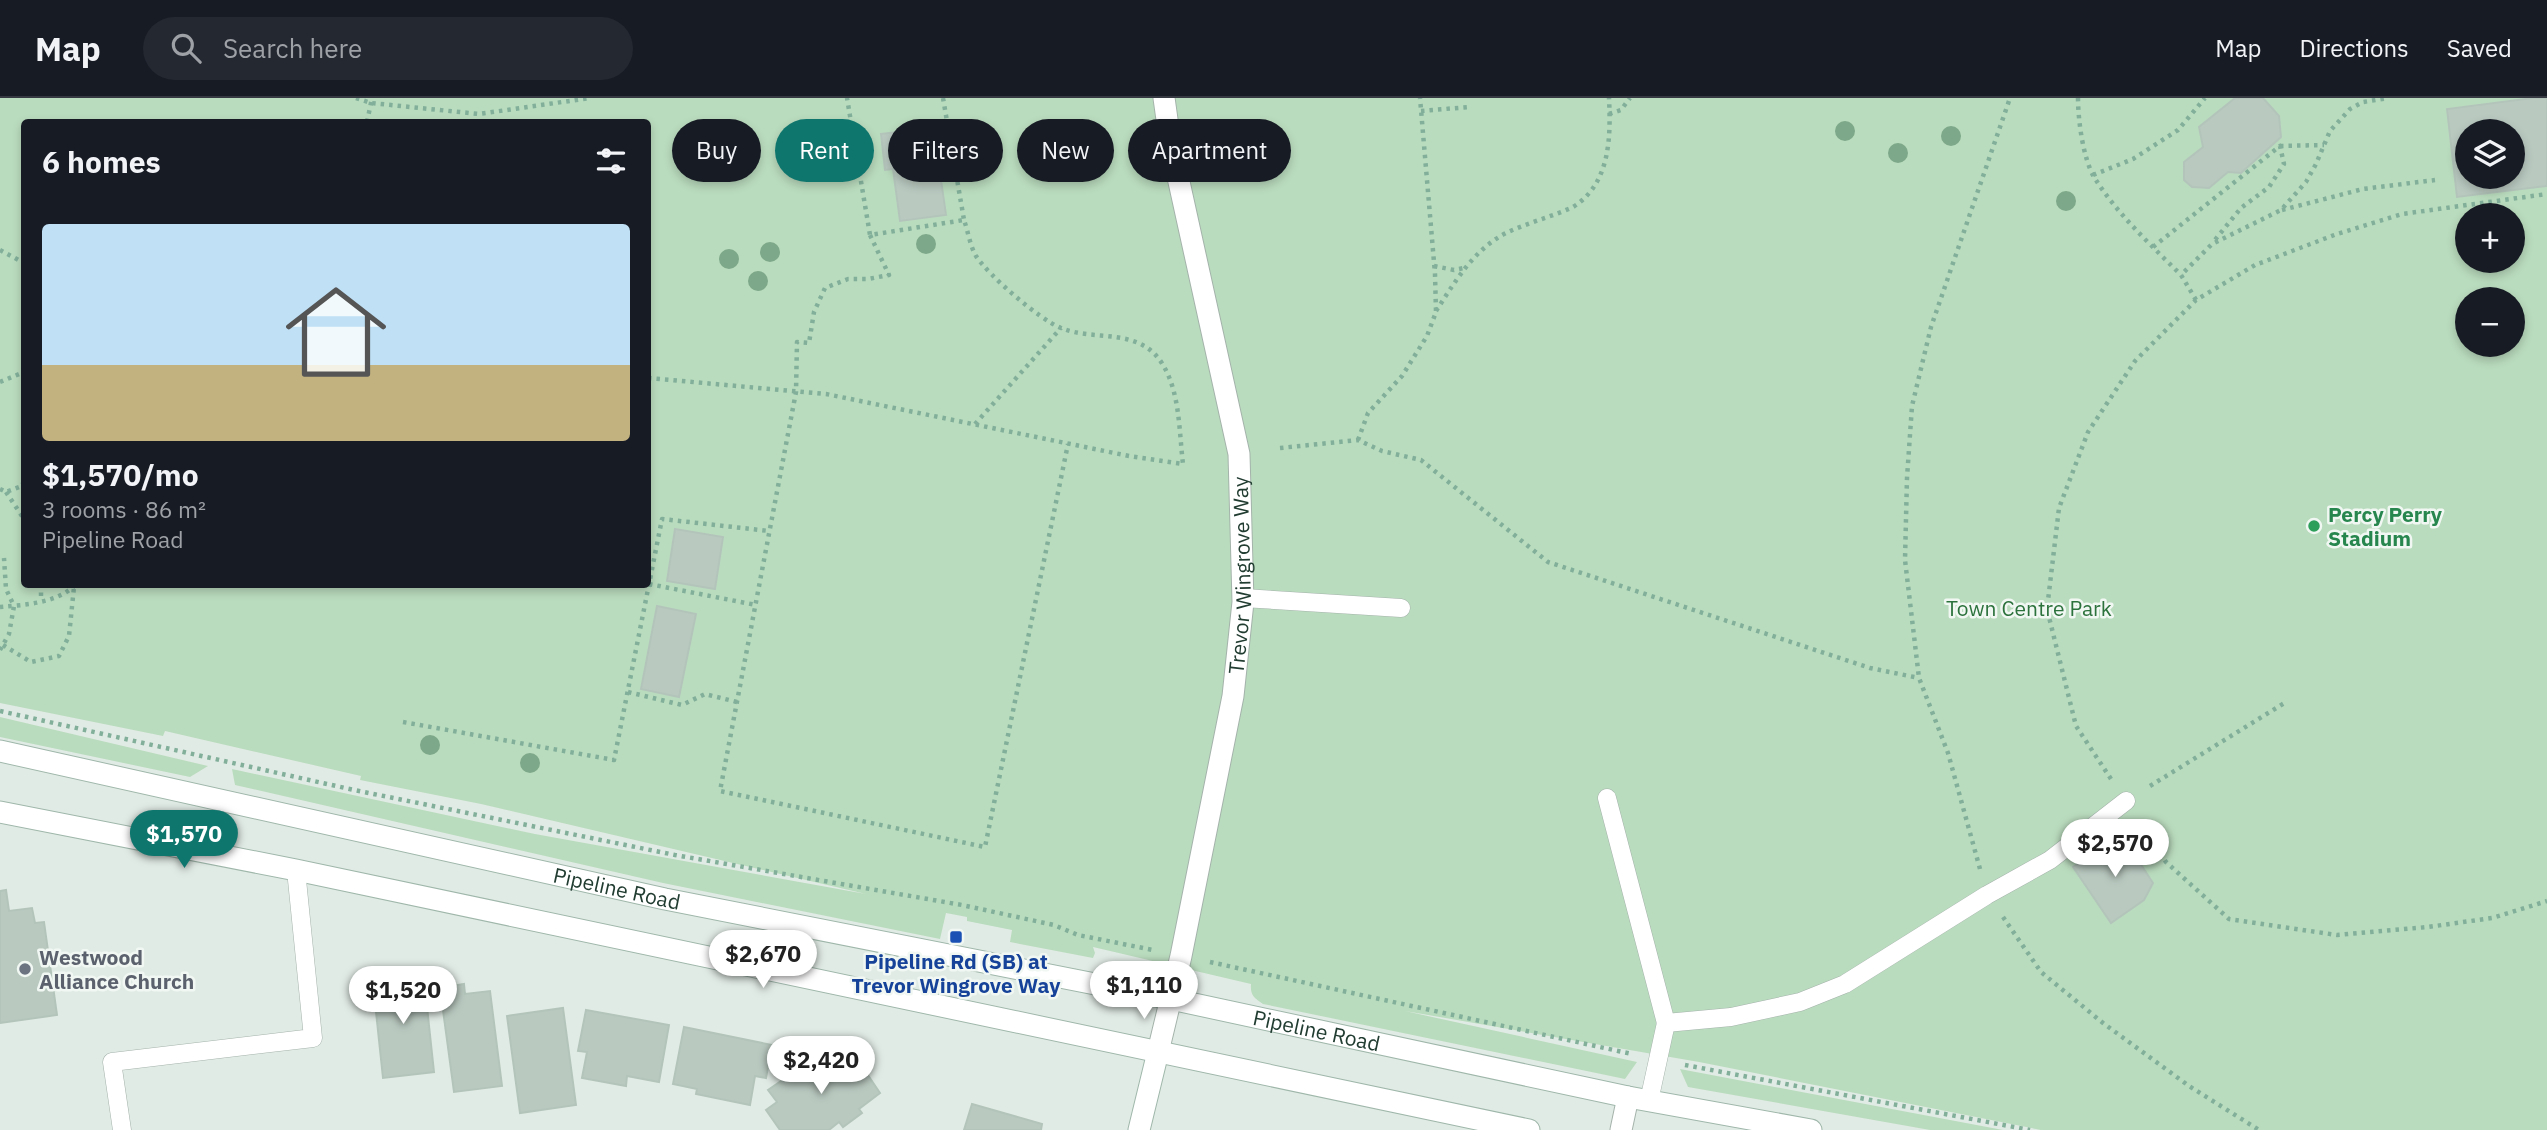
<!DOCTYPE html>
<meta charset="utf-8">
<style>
:root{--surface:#171b24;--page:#242831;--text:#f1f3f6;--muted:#9ea1a6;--line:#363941;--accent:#0f766e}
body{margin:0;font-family:"IBM Plex Sans",sans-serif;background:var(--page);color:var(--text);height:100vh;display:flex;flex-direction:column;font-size:26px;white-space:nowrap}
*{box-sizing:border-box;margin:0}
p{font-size:23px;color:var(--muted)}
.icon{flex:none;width:38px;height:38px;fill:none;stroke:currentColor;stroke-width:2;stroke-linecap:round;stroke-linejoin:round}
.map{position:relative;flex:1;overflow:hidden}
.sheet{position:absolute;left:21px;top:21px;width:630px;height:469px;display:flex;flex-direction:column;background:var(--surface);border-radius:7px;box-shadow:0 4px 10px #0003}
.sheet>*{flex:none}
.guide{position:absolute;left:672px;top:21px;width:665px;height:63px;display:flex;gap:14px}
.tools{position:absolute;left:2455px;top:21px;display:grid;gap:14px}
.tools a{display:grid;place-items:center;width:70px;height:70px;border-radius:50%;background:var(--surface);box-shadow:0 4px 10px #0003;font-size:35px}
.price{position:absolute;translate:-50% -60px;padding:0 16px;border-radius:24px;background:#fff;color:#222;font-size:23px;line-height:46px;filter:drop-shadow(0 2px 4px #0008)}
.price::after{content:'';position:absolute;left:50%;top:42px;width:21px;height:16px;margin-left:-10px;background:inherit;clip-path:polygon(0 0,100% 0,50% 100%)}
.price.current{background:var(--accent);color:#fff}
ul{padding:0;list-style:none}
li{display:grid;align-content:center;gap:14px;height:371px;padding:0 21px}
li span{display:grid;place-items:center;height:217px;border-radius:7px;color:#555}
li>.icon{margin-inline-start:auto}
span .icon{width:126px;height:126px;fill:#fffc;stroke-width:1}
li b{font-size:30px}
h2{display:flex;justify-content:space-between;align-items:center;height:84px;padding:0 21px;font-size:30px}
.chip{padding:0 24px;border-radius:32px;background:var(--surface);box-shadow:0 4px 10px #0003;font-size:24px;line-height:63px}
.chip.current{background:var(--accent);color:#fff}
header{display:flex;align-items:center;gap:42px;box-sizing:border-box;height:98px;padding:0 35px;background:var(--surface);border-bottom:2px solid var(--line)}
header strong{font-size:33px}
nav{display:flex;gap:38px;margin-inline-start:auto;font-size:24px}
.search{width:490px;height:63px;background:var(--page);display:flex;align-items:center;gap:18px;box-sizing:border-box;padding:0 24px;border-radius:38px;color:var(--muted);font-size:26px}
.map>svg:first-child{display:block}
</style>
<header>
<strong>Map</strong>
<div class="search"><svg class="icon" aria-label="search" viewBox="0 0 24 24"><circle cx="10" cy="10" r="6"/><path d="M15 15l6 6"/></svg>Search here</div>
<nav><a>Map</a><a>Directions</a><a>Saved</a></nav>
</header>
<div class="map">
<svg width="2547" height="1032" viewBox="0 0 2547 1032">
<rect width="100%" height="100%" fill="#e1ebe5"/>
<g fill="#badcbe" fill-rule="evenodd">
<path d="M0,0h2547v1032h-506l-342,-68 -294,-51 232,51 -12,17 -362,-75c-9,-6 -13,-9 -12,-20l-158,-37 2,6 -2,5 -83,-16 2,-12 -45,-9v-4l-21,-4 -6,26 -277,-56 -428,-98 -3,-16 303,65 331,60 -385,-90 -121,-24 1,-4 -196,-45 -2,5 -163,-33zM24,24h624v462h-624zM2468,33h45v46h-45zM2468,117h45v46h-45zM2468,201h45v46h-45z"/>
<path d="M0,619l208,49 -18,11 -190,-40z"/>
<path d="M1680,971l323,61h-73l-242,-43z"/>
</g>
<g fill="#b9c9c0" stroke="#b3c5bb" stroke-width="2" fill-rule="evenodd">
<path d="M2235,0h28l16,18 2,21 -40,36 -13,-1 -19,16 -17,-1 -8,-7v-18l19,-15 -4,-20z"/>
<path d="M2533,0h14v88l-90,11 -10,-88zM2468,33h45v46h-45z"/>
<path d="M935,30l3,21 -11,1 4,31 10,-1 5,35 -46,6 -7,-52 -8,1 -4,-36z"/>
<path d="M675,431l48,8 -8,52 -48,-8z"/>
<path d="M657,508l39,8 -17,83 -38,-8z"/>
<path d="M2108,745h19l26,40 -9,17 -33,23 -38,-56z"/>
<path d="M6,792l3,21 23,-3 3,15 9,-1 13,93 -57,8v-132z"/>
<path d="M397,873l2,10 25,-2 10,93 -51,6 -11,-104z"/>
<path d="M464,886l1,10 25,-3 12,95 -48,6 -14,-104z"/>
<path d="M563,910l13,97 -56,8 -13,-97z"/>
<path d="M586,912l83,15 -10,57 -32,-6 -1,10 -44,-8 5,-26 -9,-1z"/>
<path d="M684,929l88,18 -6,33 -11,-2 -5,29 -54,-11 1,-5 -24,-5z"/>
<path d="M819,957l3,3 6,-3 14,19 17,-12 21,31 -21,16 3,4 -19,14 -4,-5 -10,8h-49l-14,-20 11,-8 -9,-12z"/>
<path d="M972,1006l70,20 -1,6h-77z"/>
</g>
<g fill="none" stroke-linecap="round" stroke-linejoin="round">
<defs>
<g id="lane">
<path d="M1243,500l158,10"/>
<path d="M1607,700l59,225"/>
<path d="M1649,1003l17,-78 65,-6 69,-15 45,-18 142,-89 63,-35 76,-59"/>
<path d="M122,1032l-10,-68 201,-24 -17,-168"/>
</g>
<g id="street">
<path id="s1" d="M1158,954l23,-96 52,-260 10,-94 -4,-148 -69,-313 -6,-43"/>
<path d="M1621,1032l7,-33"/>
</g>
<g id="secondary">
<path id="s2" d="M0,653l665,148 506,100 457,98 183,33"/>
<path d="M0,714l296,58 1233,260"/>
<path d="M1139,1032l19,-78"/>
</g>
</defs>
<use href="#lane" stroke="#a4b3ab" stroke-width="19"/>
<use href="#street" stroke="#a4b3ab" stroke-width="23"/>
<use href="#secondary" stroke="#9fb7ab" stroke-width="23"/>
<g stroke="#81af9a" stroke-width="4.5" stroke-dasharray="3.5 5" stroke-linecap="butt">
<path d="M356,0l15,5 108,11 111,-16"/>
<path d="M943,0l21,122"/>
<path d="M2078,0c0,22 5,60 16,79 23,37 57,68 87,98"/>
<path d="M1421,13l48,-4"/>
<path d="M1609,16l12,-4 9,-12"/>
<path d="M367,24l5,-24"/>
<path d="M2280,48l44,-1"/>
<path d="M2093,77l40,-16 45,-29 27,-32"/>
<path d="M2282,112l81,-21 72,-9"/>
<path d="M870,137l19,40 -21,4h-20l-23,9 -11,24 -5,31 -12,-1 -1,50 -76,399 265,56 83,-403"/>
<path d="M2153,149l127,-101 4,18 -15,23 -28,21 -27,33"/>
<path d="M0,152l24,13"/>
<path d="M1434,168l20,4 10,-2"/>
<path d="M2196,202l-15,-25 31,-31 69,-34 25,-28 10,-18 14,-33 20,-22 13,-7 25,-4"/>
<path d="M1436,213c19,-29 37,-61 70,-78 21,-10 45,-16 67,-26 37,-23 38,-69 36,-109"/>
<path d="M648,280l178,16 303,62 54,8c-4,-33 -3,-71 -20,-99 -23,-39 -69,-23 -102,-37 -21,-8 -73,-53 -85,-72 -6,-10 -8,-25 -12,-36l-94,15 -23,-137"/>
<path d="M0,284l24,-10"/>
<path d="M975,326l86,-96"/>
<path d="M1358,342l10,-27 34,-37 25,-40 9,-24 -1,-38 -15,-176"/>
<path d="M1280,350l78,-8 24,11 39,9 127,102 322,106 49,10"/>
<path d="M0,391l6,3 16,-6 2,-5"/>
<path d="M6,394l18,27"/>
<path d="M41,486v17"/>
<path d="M649,486l107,21"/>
<path d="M0,509c24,-2 58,-4 75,-22"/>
<path d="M3,547l28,17 28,-6 10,-20 5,-49"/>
<path d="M0,552l9,-16 5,-28 -8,-17 -2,-31"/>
<path d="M628,594l54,13 23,-11 32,8"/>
<path d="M0,613l354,79 321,65 287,50 92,20 24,10 75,15"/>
<path d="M403,624l211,38 48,-241 107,12"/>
<path d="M2111,681l-35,-53 -29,-117 12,-101 29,-76 47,-71 61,-61 59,-35 82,-31 65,-20 145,-20"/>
<path d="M2150,688l136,-84"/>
<path d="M2141,727l25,37 63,57 108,16 91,-8 64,-9 55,-17"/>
<path d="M1980,771l-32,-116 -29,-75 -14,-118 2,-82 5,-72 19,-79 79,-229"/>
<path d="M2003,819l38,55 62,51 86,63 70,44"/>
<path d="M1210,864l422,92"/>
<path d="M1685,967l345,65"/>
</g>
<use href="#lane" stroke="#fff" stroke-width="18"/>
<use href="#street" stroke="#fff" stroke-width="21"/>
<use href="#secondary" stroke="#fff" stroke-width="21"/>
</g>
<g fill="#7da889">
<circle cx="1845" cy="33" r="10"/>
<circle cx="1951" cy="38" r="10"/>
<circle cx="704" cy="40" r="10"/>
<circle cx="1898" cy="55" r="10"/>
<circle cx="2066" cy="103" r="10"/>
<circle cx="926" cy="146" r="10"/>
<circle cx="770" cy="154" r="10"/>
<circle cx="729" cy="161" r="10"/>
<circle cx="758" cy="183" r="10"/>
<circle cx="430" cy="647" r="10"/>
<circle cx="530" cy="665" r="10"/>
</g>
<circle fill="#2e9e5b" stroke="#f1f8f3" stroke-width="2.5" cx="2314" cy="428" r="7"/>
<rect fill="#1a4fb4" stroke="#f1f8f3" stroke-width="2.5" x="949" y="832" width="14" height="14" rx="3.5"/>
<circle fill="#6b7280" stroke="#f1f8f3" stroke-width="2.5" cx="25" cy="871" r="7"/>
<g text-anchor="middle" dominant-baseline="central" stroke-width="5" stroke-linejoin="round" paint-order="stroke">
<g font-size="21" font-weight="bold" fill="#27864d" stroke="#f1f8f3" text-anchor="start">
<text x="2328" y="416">Percy Perry<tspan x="2328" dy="24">Stadium</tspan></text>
</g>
<g font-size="21" fill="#213c31" stroke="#f1f8f3">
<text stroke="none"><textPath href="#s1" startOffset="485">Trevor Wingrove Way</textPath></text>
<text stroke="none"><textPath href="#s2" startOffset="632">Pipeline Road</textPath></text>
<text stroke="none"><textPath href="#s2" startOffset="1346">Pipeline Road</textPath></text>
</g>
<g font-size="21" fill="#2c723d" stroke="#f1f8f3">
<text x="2029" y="510">Town Centre Park</text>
</g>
<g font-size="21" font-weight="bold" fill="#5b616d" stroke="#f1f8f3" text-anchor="start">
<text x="39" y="859">Westwood<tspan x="39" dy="24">Alliance Church</tspan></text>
</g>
<g font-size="21" font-weight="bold" fill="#164399" stroke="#f1f8f3">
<text x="956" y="863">Pipeline Rd (SB) at<tspan x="956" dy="24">Trevor Wingrove Way</tspan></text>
</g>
</g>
</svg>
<div class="tools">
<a><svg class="icon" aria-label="layers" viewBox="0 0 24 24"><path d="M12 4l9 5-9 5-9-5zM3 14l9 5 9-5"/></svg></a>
<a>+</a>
<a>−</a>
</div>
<b class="price current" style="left:184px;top:772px">$1,570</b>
<b class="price" style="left:2115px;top:781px">$2,570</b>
<b class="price" style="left:763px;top:892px">$2,670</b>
<b class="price" style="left:1144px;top:923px">$1,110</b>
<b class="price" style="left:403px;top:928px">$1,520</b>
<b class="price" style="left:821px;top:998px">$2,420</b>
<div class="guide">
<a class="chip">Buy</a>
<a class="chip current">Rent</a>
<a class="chip">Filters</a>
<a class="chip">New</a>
<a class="chip">Apartment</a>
</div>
<section class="sheet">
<h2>6 homes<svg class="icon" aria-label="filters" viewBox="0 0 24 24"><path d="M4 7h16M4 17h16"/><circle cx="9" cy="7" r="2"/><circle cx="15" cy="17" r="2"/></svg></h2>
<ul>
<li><span style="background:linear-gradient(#bfe0f5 65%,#c2b280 0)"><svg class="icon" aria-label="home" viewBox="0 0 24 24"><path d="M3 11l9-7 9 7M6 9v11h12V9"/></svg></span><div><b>$1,570/mo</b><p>3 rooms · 86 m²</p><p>Pipeline Road</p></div></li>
</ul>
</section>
</div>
